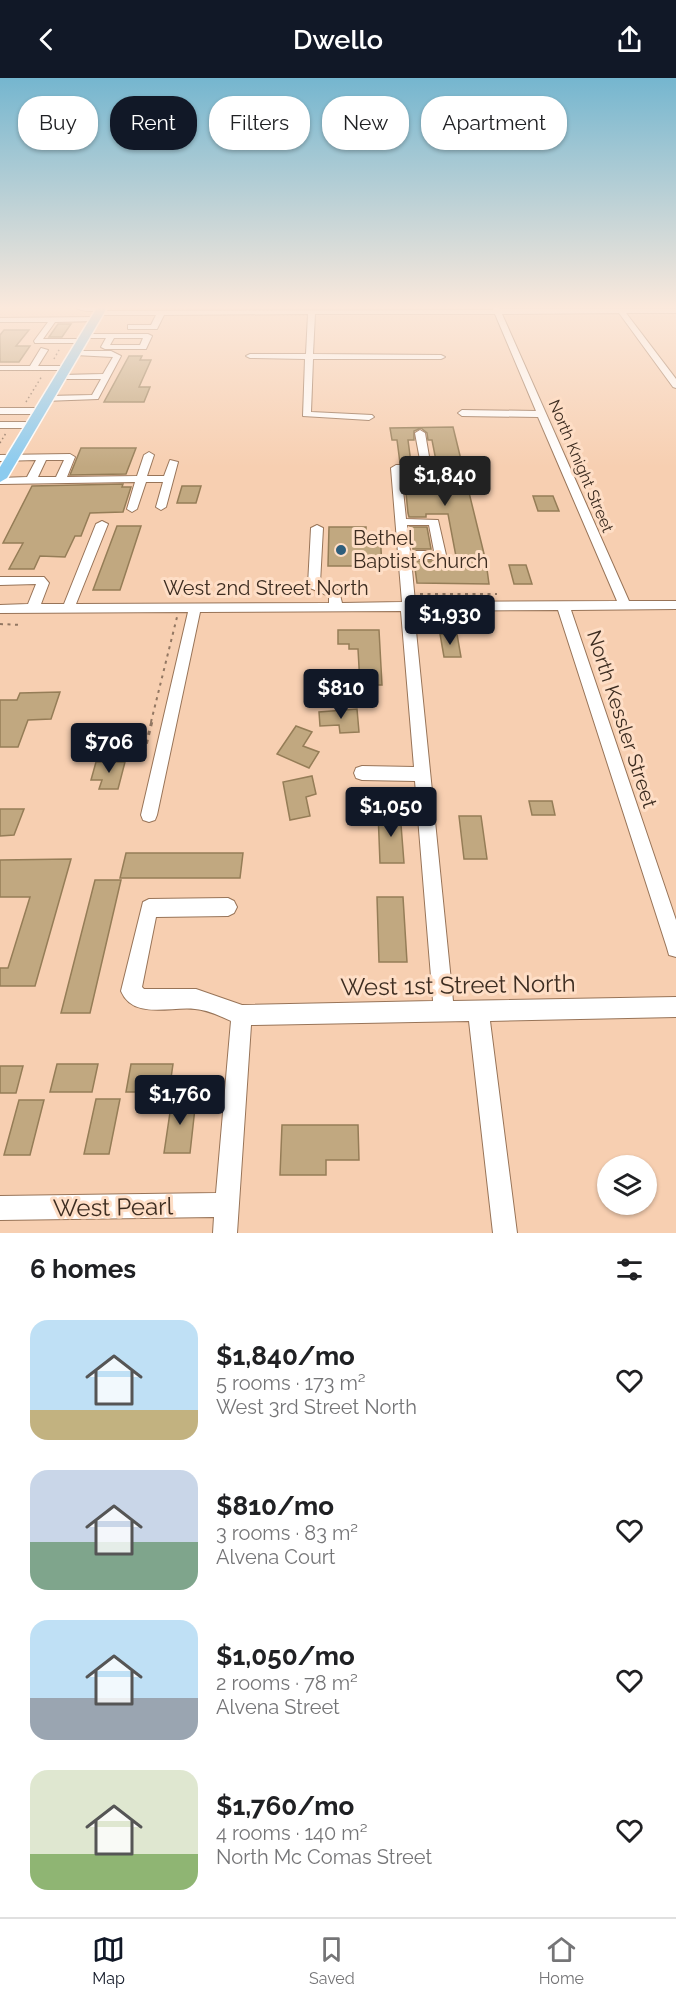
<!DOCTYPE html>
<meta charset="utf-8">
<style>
:root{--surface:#fff;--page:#f6f6f6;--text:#202124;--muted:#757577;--line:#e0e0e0;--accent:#111827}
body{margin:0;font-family:Raleway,sans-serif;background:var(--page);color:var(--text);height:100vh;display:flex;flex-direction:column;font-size:22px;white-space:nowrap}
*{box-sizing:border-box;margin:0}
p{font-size:20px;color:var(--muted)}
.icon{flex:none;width:33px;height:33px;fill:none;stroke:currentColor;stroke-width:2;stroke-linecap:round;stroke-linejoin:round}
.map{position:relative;height:1155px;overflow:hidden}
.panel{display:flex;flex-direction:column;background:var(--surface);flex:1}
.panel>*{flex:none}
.top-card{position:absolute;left:18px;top:18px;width:640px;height:54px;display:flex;gap:12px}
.buttons{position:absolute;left:597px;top:1077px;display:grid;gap:12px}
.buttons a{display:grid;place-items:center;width:60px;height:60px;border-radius:50%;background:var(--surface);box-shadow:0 2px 4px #0004;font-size:30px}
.price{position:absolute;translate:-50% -51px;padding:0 14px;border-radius:6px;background:var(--accent);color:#fff;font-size:20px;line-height:39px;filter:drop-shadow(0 2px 3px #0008)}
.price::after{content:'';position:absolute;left:50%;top:36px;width:18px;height:14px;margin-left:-9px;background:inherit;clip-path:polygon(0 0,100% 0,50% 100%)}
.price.on{background:#222;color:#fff}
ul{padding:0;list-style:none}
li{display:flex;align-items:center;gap:18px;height:150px;padding:0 30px}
li span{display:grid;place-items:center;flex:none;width:168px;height:120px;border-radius:18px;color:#555}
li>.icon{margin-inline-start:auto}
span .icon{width:72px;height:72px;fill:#fffc;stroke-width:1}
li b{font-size:26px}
h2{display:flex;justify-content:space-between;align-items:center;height:72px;padding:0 30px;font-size:26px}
.pill{padding:0 21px;border-radius:24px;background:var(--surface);box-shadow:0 2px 4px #0004;font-size:21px;line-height:54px}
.pill.on{background:var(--accent);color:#fff}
header{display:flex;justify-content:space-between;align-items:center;height:78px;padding:0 30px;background:var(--accent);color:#fff;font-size:27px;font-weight:600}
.tabs{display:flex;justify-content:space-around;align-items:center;height:84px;border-top:2px solid var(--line);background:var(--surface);font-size:16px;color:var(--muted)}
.tabs a{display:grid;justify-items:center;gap:3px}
.tabs .on{color:var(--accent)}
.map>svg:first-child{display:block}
</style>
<header><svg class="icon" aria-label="back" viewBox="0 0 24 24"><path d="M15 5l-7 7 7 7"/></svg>Dwello<svg class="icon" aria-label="share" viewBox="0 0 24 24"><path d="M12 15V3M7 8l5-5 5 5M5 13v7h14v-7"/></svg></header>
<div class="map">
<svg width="676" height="1155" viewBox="0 0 676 1155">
<rect width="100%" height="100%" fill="#f7cfb1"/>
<g fill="#c1a880" stroke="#957d57" stroke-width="1.5">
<path d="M58,246h13l-9,13h-13z"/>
<path d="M4,252h25l-13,16h14l-11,16h-19v-27z"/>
<path d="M129,278h13l-2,4h11l-12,27h11l-6,15h-40z"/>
<path d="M453,349l33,135 3,22 -72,-1 -3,-22h19l1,6h24l-10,-53h-22v3h-17l-1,-4 -4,-40h9v3h26l-7,-36h-4l-1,-7 -6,-5 -7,3v9h-6l3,23h-11l-3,-23h-5l-2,-12z"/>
<path d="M81,370h55l-10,26 -56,1z"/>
<path d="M123,406l-1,3h9l-8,25 -33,1 -9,23h-6l-10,21 -25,-1 -6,13h-25l14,-26h-20l29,-57z"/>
<path d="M182,408h19l-5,17h-19z"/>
<path d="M533,418h20l6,15h-21z"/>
<path d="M117,448h24l-21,64h-27z"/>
<path d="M329,449h37v6h14l2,33h-54z"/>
<path d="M410,449h17l4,22h-18z"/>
<path d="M509,487h17l6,19h-18z"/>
<path d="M338,552h41l3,55h-22l-2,-36h-9v-5h-11z"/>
<path d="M440,556h17l4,23h-17z"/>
<path d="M60,614l-9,27 -23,1 -10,27h-18v-47h17l3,-7z"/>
<path d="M357,631l2,23 -19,1 -1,-8 -19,1 -1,-14z"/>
<path d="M296,648l16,6 -9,14 16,6 -10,16 -32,-14z"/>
<path d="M96,684h29l-7,27h-19l3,-9h-11z"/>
<path d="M312,698l4,18 -10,3 4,19 -20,4 -7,-38z"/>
<path d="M529,723h23l3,14h-23z"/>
<path d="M0,731h24l-10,26 -14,1z"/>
<path d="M378,734h22l4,51h-24z"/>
<path d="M459,738h22l6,43h-23z"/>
<path d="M126,775h117l-3,25h-120z"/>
<path d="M71,781l-36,127h-35v-18h8l22,-71h-30v-37z"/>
<path d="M95,802h26l-31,133h-29z"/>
<path d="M377,819h26l4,65h-28z"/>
<path d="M57,986h41l-6,28h-42z"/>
<path d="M131,986h42l-4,28h-43z"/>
<path d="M0,988h23l-7,27h-16z"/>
<path d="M96,1021h24l-11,55h-25z"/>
<path d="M172,1021h24l-6,54h-26z"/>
<path d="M19,1022h25l-14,55h-26z"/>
<path d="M282,1047h76l1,35h-33v15h-46z"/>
</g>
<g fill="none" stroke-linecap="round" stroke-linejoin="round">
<defs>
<g id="minor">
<path d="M79,228h23l4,2c-7,4 -23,4 -30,0z"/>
<path d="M492,228h6l2,3h176v4h-50l50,66v9l-3,-1 -54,-74 -117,1 127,287h47v8l-105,1 105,310v37l-7,-2 -2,-7 -109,-338 -144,1 39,390 223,-4v20l-186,4 27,212h-24l-24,-212 -218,4 -14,208h-24l1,-16 -214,3v-24l216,-3 15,-172c-11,-5 -23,-11 -36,-12 -24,-3 -62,11 -74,-18l22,-89 6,-3 79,-1 6,3 3,6 -3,6 -6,3 -72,1 -14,70 2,2h52l46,16 191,-4 -18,-220 -53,-1 -6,-2 -2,-5 2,-5 6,-2 52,1 -13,-156 -201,1 -43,203 -2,5 -6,2 -6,-2 -2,-5 47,-203 -188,1v-8l28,-1 8,-20 -36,1v-8h44l5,6 -8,21h23l32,-80 6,-3 6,3 -32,80 253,-1v-7l-19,-8 -2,-3 3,-57 6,-3 6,3 -3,55 19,8 3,12 60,-1 -11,-134 5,-3h25l-6,-32 5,-3 5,3 6,35 -5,3h-25l5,48 32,1 8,35 -6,4h-29l4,43 202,-1 -79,-184 -76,-1 -4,-3 4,-3 74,1 -41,-97h-180l-2,40 128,1 4,2 -4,2h-128l-2,53 61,3 2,2 -5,3 -66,-4 2,-57 -55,-1 -4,-2 4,-2h56l2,-40 -144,1 -7,14h-29v-4h23l5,-10h-57l-4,-2 4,-2 394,-1zM407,447h22l5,26h-24z"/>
<path d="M95,239h3v4l-43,1 -12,17h42v4h-50l-1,-2 14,-19h-48v-4z"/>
<path d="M85,256h63l4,2 -6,13h-41l-4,-2 5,-9h-24v-4zM114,260h29l-3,7h-30z"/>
<path d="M41,270l7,2 -10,16h31v4h-69v-4h30z"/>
<path d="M72,273h39l10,5 -23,43 -54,2 -1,-2 4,-3 45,-1 9,-16h-40l-4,-2 4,-2 42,-1 10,-17 -38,-2 -4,-2z"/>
<path d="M0,330h40l4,3 -4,3h-40z"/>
<path d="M0,344h32l5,3 -5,3h-32z"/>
<path d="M149,374l5,3 -7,21h17l6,-16 8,2 -12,45 -5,3 -5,-3 7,-25h-17l-9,27 -5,3 -5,-3 8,-27 -135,2v-6l27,-1 9,-17 -36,1v-6l70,-1 5,3 -8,20 70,-1 7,-21zM46,382h18l-8,17h-18z"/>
</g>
<path id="major" d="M98,228h10l-101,172 -7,4v-15z"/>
</defs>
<use href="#minor" stroke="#987458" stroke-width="2"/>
<use href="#major" stroke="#fff" stroke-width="3"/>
<g stroke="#927762" stroke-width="1.5" stroke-dasharray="1.5 3" stroke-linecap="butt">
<path d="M54,281l6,-11"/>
<path d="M26,324l16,-26"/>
<path d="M0,365l6,-10"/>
</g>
<g stroke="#927762" stroke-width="2" stroke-dasharray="3 4.5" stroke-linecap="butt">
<path d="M420,516h77"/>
<path d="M0,546l21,1"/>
<path d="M151,644l26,-105"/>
</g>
<path stroke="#927762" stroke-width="3" stroke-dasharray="4 5" stroke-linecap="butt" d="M142,683l10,-40"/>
<use href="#minor" fill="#fff" fill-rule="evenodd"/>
<use href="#major" fill="#8bcbef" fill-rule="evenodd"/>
</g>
<linearGradient id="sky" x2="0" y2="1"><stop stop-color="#75b6cf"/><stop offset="0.59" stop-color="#fbe9dc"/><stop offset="1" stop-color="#fbe9dc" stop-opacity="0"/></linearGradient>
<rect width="676" height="389" fill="url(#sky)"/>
<circle fill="#2e5e7c" stroke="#fedec6" stroke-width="2" cx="341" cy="472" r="6"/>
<g text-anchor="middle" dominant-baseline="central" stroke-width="6" stroke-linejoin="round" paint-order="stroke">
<g font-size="16" fill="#3d2d21" stroke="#fedec6">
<text transform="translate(581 388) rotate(67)">North Knight Street</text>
</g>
<g font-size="20" fill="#3d2d21" stroke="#fedec6" text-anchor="start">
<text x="353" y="460">Bethel<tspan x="353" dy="23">Baptist Church</tspan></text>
</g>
<g font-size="20" fill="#3d2d21" stroke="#fedec6">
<text x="266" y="510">West 2nd Street North</text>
<text transform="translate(622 641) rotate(72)">North Kessler Street</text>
</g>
<g font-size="24" fill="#3d2d21" stroke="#fedec6">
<text transform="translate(458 907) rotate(-1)">West 1st Street North</text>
<text transform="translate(113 1129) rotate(-1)">West Pearl</text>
</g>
</g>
</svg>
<div class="buttons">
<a><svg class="icon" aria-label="layers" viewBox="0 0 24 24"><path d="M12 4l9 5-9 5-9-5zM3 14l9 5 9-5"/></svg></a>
</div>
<b class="price on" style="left:445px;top:429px">$1,840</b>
<b class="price" style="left:450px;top:568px">$1,930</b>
<b class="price" style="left:341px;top:642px">$810</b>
<b class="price" style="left:109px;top:696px">$706</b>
<b class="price" style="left:391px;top:760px">$1,050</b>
<b class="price" style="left:180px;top:1048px">$1,760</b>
<div class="top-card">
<a class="pill">Buy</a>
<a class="pill on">Rent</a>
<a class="pill">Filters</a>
<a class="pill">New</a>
<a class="pill">Apartment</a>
</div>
</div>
<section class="panel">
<h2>6 homes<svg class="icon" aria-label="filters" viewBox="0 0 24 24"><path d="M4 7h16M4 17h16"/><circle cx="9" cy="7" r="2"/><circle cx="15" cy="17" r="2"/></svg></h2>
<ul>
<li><span style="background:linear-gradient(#bfe0f5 75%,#c2b280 0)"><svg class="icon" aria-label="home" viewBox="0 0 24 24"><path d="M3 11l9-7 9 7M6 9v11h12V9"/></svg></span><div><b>$1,840/mo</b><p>5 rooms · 173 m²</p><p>West 3rd Street North</p></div><svg class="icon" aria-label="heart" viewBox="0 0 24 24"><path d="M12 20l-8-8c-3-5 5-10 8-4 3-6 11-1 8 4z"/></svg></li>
<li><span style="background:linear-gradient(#c9d6e8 60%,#7fa58c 0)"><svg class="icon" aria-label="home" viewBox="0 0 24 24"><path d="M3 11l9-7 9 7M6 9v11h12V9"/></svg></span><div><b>$810/mo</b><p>3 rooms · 83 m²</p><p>Alvena Court</p></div><svg class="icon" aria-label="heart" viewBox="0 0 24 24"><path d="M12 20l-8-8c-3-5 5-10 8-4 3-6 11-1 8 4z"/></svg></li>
<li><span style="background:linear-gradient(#bfe0f5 65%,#9aa5b1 0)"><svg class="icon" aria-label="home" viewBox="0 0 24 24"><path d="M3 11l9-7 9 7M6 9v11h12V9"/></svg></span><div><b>$1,050/mo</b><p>2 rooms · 78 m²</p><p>Alvena Street</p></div><svg class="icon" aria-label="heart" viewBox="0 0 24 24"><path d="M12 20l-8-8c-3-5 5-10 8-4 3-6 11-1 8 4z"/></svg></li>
<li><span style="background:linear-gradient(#dfe7d0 70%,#8fb573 0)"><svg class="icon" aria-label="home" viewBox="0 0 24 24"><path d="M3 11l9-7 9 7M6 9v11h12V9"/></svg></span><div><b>$1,760/mo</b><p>4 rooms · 140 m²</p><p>North Mc Comas Street</p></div><svg class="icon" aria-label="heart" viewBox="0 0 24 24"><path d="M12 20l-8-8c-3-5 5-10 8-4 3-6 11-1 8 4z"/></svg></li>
</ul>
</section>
<nav class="tabs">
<a class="on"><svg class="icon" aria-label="map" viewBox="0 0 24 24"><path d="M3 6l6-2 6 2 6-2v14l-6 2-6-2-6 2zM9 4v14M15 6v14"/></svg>Map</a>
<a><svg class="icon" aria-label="saved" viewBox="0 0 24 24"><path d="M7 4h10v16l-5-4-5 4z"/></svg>Saved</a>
<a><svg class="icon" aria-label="home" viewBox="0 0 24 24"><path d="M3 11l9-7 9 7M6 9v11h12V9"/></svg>Home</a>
</nav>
